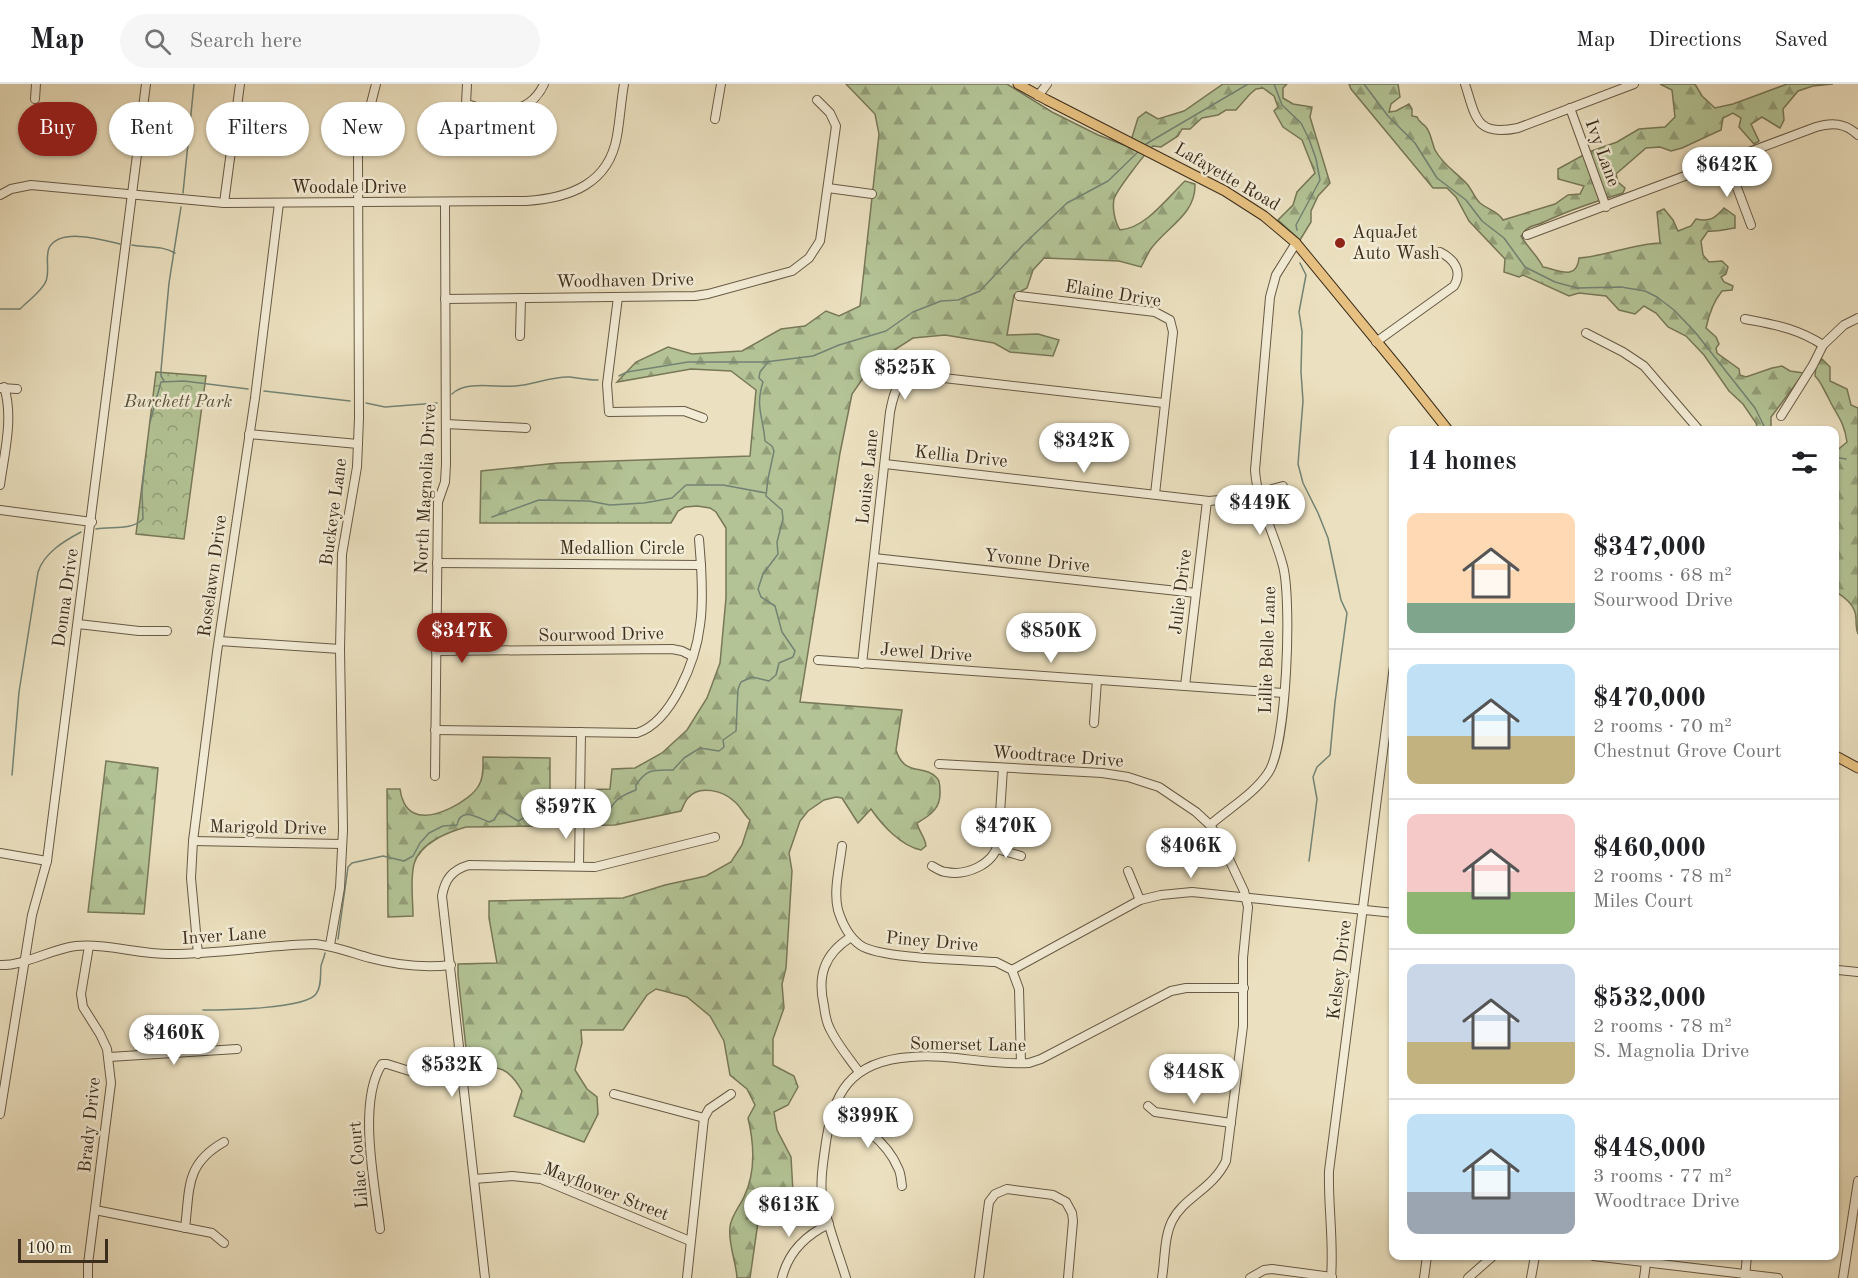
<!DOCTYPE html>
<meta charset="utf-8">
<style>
:root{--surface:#fff;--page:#f6f6f6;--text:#202124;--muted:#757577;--line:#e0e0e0;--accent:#8f2418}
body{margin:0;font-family:"Old Standard TT",serif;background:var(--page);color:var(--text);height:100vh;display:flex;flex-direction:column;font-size:22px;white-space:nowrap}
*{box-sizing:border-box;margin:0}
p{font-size:20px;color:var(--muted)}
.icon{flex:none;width:33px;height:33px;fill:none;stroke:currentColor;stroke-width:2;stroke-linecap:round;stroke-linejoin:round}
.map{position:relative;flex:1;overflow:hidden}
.side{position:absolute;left:1389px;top:342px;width:450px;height:834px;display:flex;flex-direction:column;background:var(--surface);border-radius:12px;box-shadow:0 2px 4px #0004}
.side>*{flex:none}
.hud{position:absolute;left:18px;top:18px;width:570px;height:54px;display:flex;gap:12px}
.scale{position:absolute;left:18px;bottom:15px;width:90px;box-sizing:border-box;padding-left:6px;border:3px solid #3c2d1c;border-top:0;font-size:16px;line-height:21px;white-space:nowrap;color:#3c2d1c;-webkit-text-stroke:4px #f2ebd5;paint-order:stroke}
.price{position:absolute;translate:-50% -51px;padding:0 14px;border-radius:21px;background:#fff;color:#222;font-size:20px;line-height:39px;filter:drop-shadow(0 2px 3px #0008)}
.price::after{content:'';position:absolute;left:50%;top:36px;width:18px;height:14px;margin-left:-9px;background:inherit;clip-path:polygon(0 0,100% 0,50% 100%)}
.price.on{background:var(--accent);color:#fff}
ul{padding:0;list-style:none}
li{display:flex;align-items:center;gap:18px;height:150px;padding:0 18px}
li+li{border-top:2px solid var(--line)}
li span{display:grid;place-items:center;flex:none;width:168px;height:120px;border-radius:12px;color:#555}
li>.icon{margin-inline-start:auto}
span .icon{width:72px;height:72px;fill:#fffc;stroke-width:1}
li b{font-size:26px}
h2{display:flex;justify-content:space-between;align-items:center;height:72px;padding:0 18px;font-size:26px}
.chip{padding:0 21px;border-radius:27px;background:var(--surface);box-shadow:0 2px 4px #0004;font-size:21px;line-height:54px}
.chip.on{background:var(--accent);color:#fff}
header{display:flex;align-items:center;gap:36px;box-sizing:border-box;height:84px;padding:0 30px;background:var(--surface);border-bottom:2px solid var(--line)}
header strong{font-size:28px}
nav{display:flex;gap:33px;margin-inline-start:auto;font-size:21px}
.search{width:420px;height:54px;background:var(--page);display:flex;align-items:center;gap:15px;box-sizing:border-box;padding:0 21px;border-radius:33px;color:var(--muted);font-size:22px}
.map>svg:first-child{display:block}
</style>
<header>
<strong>Map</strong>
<div class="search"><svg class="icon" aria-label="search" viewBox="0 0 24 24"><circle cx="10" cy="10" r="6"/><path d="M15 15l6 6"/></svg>Search here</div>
<nav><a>Map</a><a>Directions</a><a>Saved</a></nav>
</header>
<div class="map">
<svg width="1858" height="1194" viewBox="0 0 1858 1194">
<defs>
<pattern id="forest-firs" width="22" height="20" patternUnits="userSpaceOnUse" patternTransform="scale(1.5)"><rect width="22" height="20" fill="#b3c395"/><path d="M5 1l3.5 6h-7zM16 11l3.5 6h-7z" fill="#939f79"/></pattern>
<pattern id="park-crowns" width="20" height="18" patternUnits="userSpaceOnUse" patternTransform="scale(1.5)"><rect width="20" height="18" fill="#b3c395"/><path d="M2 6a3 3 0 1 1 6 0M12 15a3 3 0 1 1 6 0" fill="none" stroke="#939f79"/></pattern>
</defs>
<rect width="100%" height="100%" fill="#ebe0bf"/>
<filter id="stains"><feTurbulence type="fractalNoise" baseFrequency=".00333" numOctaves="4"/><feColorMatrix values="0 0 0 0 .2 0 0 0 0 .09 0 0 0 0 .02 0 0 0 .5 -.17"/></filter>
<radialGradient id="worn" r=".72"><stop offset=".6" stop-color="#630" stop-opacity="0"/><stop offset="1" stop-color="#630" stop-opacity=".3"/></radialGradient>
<g fill="url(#forest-firs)" stroke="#787858" stroke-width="1.5">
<path d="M846,0h161l45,28 46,23 31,12 9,-29 8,-6 12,7 26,-8 39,-27h64l-4,4v10l10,6 19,3 -2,10 20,66 -12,13 -7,15v11l-11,18 -22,-20 15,-15 4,-13 18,-19 -13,-33 -19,-13 -9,-16 4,-4 -4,-11 -11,-8 -7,1 -6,5 -14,16h-10l-8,5 -16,3 -12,11h-8l-4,7 -17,11 -8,-1c-7,6 -37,45 -39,53 -2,9 1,24 6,31 26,-2 47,-32 65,-49l10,3c1,31 -29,43 -45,66 -3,5 -6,12 -9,17l-22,-6 -75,-3 -11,12 -6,18 -13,7 -7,40 31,-1 21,6 -6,16 -43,-4 -16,-9 -49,-8 -32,3 -22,14 -23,19 -16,23 -12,59 -40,249 102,8 -6,40c8,27 29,14 41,28 3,3 3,8 3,13 1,17 -9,24 -23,32 2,9 8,14 9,23l-5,4c-20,-4 -39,-25 -50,-41l-13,14 -16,-25 -6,-1 -12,3 -16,11 -8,10 -11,32 3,18 -6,97 -4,16 2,24 -11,31v26l21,11 4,11 -10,18 -14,7 3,18 14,27 2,35 -2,16 -13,8 -20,6 -8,56h-13c-1,-17 -9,-34 -7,-51 1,-11 10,-21 14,-30 12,-25 10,-54 4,-79l7,-13 -8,-16 -17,-14 -6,-34 -14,-25 -23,-19 -31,-8 -9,6 -24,35h-42l1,13 -7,27 12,19 10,8 1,17 -14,28 -70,-26 8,-25c-15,-27 -26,-24 -54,-25l-10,-91v-11l39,-1 -8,-45v-17l134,-3 42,-13 41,-9 25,-14 11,-17 8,-25c-6,-5 -9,-13 -15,-18 -11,-11 -36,-18 -47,-4 -3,3 -5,9 -7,13l-66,14 -149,2c-18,5 -46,16 -52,37 -4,16 -1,36 -1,52l-25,1 -1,-128h13c1,9 5,20 14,24 17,9 57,-12 65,-28 5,-8 4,-19 4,-28l67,1v33l60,-2 2,-20 23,-1 27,-15 25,-23 20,-32 13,-35 6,-65v-70l-10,-16 -6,-4 -13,-2 -12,1 -7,4 -7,12h-191l1,-52 77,-8 192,-7 6,-66 -25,-19 -40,-2 -74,13 19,-20 32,-15 24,7 50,-3 39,-22 24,-3 21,-15 13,5 21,-10 19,-172 -4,-20z"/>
<path d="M1349,0h49l2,13 -9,7 -2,8 7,-1 13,-7 3,5v7l5,1c3,7 6,6 9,10 5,6 6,16 9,23 8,15 21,22 32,34 5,6 8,14 13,19 8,7 17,7 23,17l52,-16 13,-9 12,-1 4,-8 -26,-7v-10l31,-17 28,-10 22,-13 26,-2 10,-10 -3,-27 -12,-6h35l7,12 13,12 18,-4 54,-20h46l-20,2 -15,5 -15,18 1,11 -4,8 -18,-11 -11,7 8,17 -5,3 -15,-17 2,-9 -8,-5 -10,5 -2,12 -39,18 -11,3 -11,-4 -14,1 -30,26 2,8 7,6 -2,5c-26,8 -54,17 -79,29 -5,3 -13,3 -17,7 -2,1 -5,6 -6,7 7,12 16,19 22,31 15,3 34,14 36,-9 28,-2 53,-14 81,-15l-3,-31 7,-3 9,11 5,11 13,-5 5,-7c15,3 19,-1 28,-11l11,8v12c-9,1 -18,4 -27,3l-7,10 2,14 6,7 13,-1 6,6 -2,7 -5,3 3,5 9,4 -1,4 -10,1c-9,11 -13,23 -16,37l10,9 3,7 -3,4 1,5 22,16 1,6 6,2 26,-9 10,-2 8,5 14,2 -33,44v10l5,3h-18l-2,-7 -13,-19 -14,-13 -25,-36 -18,-19 -18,-9 -12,-14 -12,-7 -9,8 -16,-4 -13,-14 -27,-3 -10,3 -46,-21 -4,2 -15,-5 1,-13 -36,-38 -13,-24 -9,-9h-14l-82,-99z"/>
<path d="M1822,275l8,8v14l17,8 4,16 7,3v226c-2,-5 -2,-9 -2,-15 0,-14 -11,-21 -21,-28v-139l12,-10c-3,-22 -11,-27 -19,-45 -5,-8 -6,-14 -13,-21l1,-10z"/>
<path d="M106,677l52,7 -14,146 -56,-2z"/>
</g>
<path fill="url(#park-crowns)" stroke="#787858" stroke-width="1.5" d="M156,288l50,4 -22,163 -48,-5z"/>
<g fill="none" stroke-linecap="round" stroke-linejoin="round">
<g stroke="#738374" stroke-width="1.5">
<path d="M1274,0l8,21 19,18 8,16 7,20 4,21 -24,45 1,5"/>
<path d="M1364,0l24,32 27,27 22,35 29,22 16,21 22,17 21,29 30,15 22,6 44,-1 24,4 12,6 17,13 21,22 60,76 11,22"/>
<path d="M1146,60l102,-60"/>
<path d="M183,109l11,-109"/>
<path d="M132,161c14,3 30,0 43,8"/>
<path d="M1300,179l6,12 -7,37 3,19 -1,41 2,29 -5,63 5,19 15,30 10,25 13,62 6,13 -12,89 -5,53 -13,12 -4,10 4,22 -8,62"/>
<path d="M0,225h20c8,-8 22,-18 26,-28 4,-10 -1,-24 3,-33 11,-21 54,-8 71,-4"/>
<path d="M619,292l8,-4 61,-10h77l48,-6 26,-11 47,-14 27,-19 28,-11 17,-1 22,-9 44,-47 43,-41 41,-22 30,-29"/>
<path d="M164,297l-3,-5v-6l8,-87 12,-76"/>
<path d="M264,307l86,10"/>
<path d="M452,310c14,-14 45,-6 63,-8 19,-1 36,-10 55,-9 9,1 18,3 28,3"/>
<path d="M366,319l19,4 52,-4"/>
<path d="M150,338l11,-40 23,-1 64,8"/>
<path d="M1834,373l12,2"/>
<path d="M492,433l47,-17 50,1 21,4 34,-2 28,-5 14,-13h37l43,8"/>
<path d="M96,445c16,-3 35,2 47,-10l-1,-28 3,-30"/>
<path d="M12,691l7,-83 19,-120c6,-19 26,-31 43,-40"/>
<path d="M589,726l5,6 15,-3c3,-13 16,-19 27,-23v-5c11,-17 18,-15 37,-15l11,-12 16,-10 19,3 5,-4 -1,-7 13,-9 2,-42 3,-7 11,-5 17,4 7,-6 3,-12 14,-6 2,-6 -13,-19 -7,-26 -14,-9 -3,-8 5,-15 15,-20 -1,-12 6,-23 -1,-9 -16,-14 2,-17 6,-28 -2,-5 -7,-5c-2,-25 -10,-34 -2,-59l-4,-4 1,-6 8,-10"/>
<path d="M338,855l10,-72 4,-4 31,-7 21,5 9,-5 7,-13 9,-10 14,-7 14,-1c4,-19 21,-7 32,-3l5,-2 6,-10 18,11c19,-11 20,-12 41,-5l9,-4"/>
<path d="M203,926c21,0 102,-1 113,-16 6,-8 4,-19 5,-28 1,-4 3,-8 4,-13"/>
</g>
<defs>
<g id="minor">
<path d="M467,0l-1,20c9,2 16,6 25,7 23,2 43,-5 53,-27"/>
<path d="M1465,0c11,34 11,53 53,44l116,-44"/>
<path d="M1038,12l9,-12"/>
<path d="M35,15l1,-15"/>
<path d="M1570,24l36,99"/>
<path d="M237,27l52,7"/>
<path d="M715,35l6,-35"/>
<path d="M1727,77l24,64"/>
<path d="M828,104l44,6"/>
<path d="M0,111l11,-6 20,-4 193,18 302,-2c44,-3 83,-17 91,-65 3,-17 4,-35 7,-52"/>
<path d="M224,119l16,-119"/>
<path d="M1527,151l289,-108c16,-5 29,-4 42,8"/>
<path d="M1019,212l136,16 15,8 3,12 -18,162"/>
<path d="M618,213l-11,87 2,28 75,-1 19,7"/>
<path d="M445,215l250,-3 13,-2 84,-23 17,-13 11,-17 16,-115 -6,-13 -13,-13"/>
<path d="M1745,235c30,6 52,9 78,26"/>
<path d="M1586,249l37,19 21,14 55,64"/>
<path d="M520,252l1,-38"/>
<path d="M1376,258l78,-56c9,-15 0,-27 -14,-34"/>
<path d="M1,304l16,1"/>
<path d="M1781,332l32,-51 10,-20 21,-20 14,-7"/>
<path d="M446,340l80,4"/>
<path d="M249,350l109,10"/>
<path d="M885,380l324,37 32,-3 42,-12"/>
<path d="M0,401c4,-30 14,-68 4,-98"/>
<path d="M0,426l92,12"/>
<path d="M699,455l2,26"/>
<path d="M874,474l322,35"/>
<path d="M78,540l61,7h28"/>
<path d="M219,557l121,8"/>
<path d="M436,567l236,-2 10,2 10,5"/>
<path d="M818,576l465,33"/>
<path d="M862,580l28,-252c5,-25 8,-35 36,-36l238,27"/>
<path d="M1185,602l22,-185"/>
<path d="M1094,639l3,-43"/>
<path d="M435,646l202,3c35,-11 59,-73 63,-108 3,-19 2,-41 1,-60l-264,-2"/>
<path d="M939,680l163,9 26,4 31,10 37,25 14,13 11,17 23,49 4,16 -5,51v68l-17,135c-14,29 -42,36 -54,60 -8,16 -7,39 -10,57"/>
<path d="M435,692l3,-274 7,-20 1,-18 -1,-262"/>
<path d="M1210,741c18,-16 44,-31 58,-52 19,-27 24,-173 15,-207 -8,-31 -26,-63 -28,-96l15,-173 6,-22 20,-32"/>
<path d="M193,757l149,3"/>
<path d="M842,762c-2,19 -9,45 -4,64 4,13 11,27 22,35 20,14 107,15 136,17l16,8 7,19 2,74"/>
<path d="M997,765l24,7"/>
<path d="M0,769l47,8"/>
<path d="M579,782l2,-134"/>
<path d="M932,782c4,2 9,6 14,6 20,4 47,-7 52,-28l5,-76"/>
<path d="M1128,787l12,29"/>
<path d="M851,853c-27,17 -34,39 -27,69 1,8 2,16 6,23 7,15 19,29 29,43"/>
<path d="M330,861l10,-57 3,-58 -3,-181 2,-95 15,-87 2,-49 -1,-264 18,-70"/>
<path d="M198,870l-7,-76 2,-37 24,-189 38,-254 24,-195"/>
<path d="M0,881c24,1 51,-16 76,-19 30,-3 65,9 96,8 48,0 95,-9 143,-10 19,2 37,9 55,14 26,7 54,10 81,7"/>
<path d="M1012,886l128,-70 21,-5 31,-3 202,21"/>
<path d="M1838,886l20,2"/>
<path d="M109,973l128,-8"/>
<path d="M614,1010l90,24"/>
<path d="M1148,1022l7,6 76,11"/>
<path d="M0,1030l32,-199 15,-54 99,-777"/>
<path d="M831,1030c27,5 56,28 67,54 3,5 3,12 4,18"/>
<path d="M474,1095l38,-3 29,3 149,62"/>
<path d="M95,1126l117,23 12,10"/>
<path d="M185,1144c5,-40 0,-64 39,-86"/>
<path d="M380,1145c-5,-44 -23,-127 2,-165h5l29,9 37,2 9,-3"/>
<path d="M1593,1172l185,22"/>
<path d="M1745,1193l2,-21"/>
<path d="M88,1194v-14l23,-181 -4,-34 -7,-15 -17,-27 -2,-13 8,-48"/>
<path d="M485,1194l-43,-382c3,-17 10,-26 27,-31l126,2 120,-30"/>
<path d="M687,1194l17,-160 5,-9 22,-15"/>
<path d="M782,1194c6,-25 24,-43 47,-54"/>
<path d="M846,1194c-8,-27 -20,-55 -24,-83 -2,-16 1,-31 3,-46 7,-56 25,-88 86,-92 39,-4 79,9 118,6l12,-4 130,-68 15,-3h58"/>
<path d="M979,1194l10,-76 6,-8 12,-5 46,6 13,7 6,11 1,8 -5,57"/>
<path d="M1250,1194l14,-8 8,-1 60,8"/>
<path d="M1331,1194c3,-36 -3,-71 -2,-107l65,-505"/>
<path d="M1424,1194l3,-22"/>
<path d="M1468,1194l25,-22"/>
<path d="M1531,1194l4,-22"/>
<path d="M1644,1194l3,-22"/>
<path d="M1843,1194l15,-97"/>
</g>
<g id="major">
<path d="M1018,0l29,16 178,91 39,25 32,27 106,129 46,58"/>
<path d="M1834,671l24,13"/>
</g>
</defs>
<use href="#minor" stroke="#685a45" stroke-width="10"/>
<use href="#major" stroke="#3c2d1c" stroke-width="11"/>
<use href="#minor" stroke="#f2ebd5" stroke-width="8"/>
<use href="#major" stroke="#e6c080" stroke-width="9"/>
</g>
<circle fill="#8f2418" stroke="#f2ebd5" stroke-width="2" cx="1340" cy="159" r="6"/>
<g text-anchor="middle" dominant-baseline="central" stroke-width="5" stroke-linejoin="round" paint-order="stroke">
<g font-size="18" fill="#3c2d1c" stroke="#f2ebd5">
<text transform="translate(1602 69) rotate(70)">Ivy Lane</text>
<text transform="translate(1227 93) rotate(30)">Lafayette Road</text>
<text x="349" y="104">Woodale Drive</text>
<text transform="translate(625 197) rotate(-1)">Woodhaven Drive</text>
<text transform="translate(1113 210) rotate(9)">Elaine Drive</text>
<text transform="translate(961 373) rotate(6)">Kellia Drive</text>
<text transform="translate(868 393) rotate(-84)">Louise Lane</text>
<text transform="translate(426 405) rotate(-87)">North Magnolia Drive</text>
<text transform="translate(334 428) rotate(-82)">Buckeye Lane</text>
<text x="622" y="465">Medallion Circle</text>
<text transform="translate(1037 477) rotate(6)">Yvonne Drive</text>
<text transform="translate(213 492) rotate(-82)">Roselawn Drive</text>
<text transform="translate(1181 508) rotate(-83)">Julie Drive</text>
<text transform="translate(66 514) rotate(-82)">Donna Drive</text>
<text transform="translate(601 551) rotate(-1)">Sourwood Drive</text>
<text transform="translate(1268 566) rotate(-88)">Lillie Belle Lane</text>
<text transform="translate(926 569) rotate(4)">Jewel Drive</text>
<text transform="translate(1058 673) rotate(4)">Woodtrace Drive</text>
<text transform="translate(268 744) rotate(1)">Marigold Drive</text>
<text transform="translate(224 852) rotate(-4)">Inver Lane</text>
<text transform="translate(932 858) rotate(5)">Piney Drive</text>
<text transform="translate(1340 886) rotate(-83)">Kelsey Drive</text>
<text transform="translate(968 961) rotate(1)">Somerset Lane</text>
<text transform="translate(90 1041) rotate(-84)">Brady Drive</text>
<text transform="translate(359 1081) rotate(-95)">Lilac Court</text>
<text transform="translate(606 1108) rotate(21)">Mayflower Street</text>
</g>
<g font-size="18" fill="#3c2d1c" stroke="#f2ebd5" text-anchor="start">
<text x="1352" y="149">AquaJet<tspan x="1352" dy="21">Auto Wash</tspan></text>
</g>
<g font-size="18" font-style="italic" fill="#5a523a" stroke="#f2ebd5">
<text x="178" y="318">Burchett Park</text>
</g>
</g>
<rect width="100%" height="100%" filter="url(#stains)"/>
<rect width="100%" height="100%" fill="url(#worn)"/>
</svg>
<div class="scale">100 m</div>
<b class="price" style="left:1727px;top:114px">$642K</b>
<b class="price" style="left:905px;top:317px">$525K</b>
<b class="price" style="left:1084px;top:390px">$342K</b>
<b class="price" style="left:1260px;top:452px">$449K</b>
<b class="price on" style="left:462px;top:580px">$347K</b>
<b class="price" style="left:1051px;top:580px">$850K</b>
<b class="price" style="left:566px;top:756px">$597K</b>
<b class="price" style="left:1006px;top:775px">$470K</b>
<b class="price" style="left:1191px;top:795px">$406K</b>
<b class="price" style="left:174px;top:982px">$460K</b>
<b class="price" style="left:452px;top:1014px">$532K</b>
<b class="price" style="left:1194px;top:1021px">$448K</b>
<b class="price" style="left:868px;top:1065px">$399K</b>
<b class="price" style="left:789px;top:1154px">$613K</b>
<div class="hud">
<a class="chip on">Buy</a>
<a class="chip">Rent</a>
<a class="chip">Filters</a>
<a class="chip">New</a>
<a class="chip">Apartment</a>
</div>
<section class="side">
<h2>14 homes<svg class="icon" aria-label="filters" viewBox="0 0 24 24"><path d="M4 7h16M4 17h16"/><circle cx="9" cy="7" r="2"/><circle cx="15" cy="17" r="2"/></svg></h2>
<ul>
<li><span style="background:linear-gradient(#ffd9b3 75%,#7fa58c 0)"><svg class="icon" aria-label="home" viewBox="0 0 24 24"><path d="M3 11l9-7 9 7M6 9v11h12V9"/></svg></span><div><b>$347,000</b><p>2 rooms · 68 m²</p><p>Sourwood Drive</p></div></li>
<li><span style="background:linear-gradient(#bfe0f5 60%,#c2b280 0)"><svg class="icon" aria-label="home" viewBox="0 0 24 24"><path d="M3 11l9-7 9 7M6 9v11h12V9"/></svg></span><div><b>$470,000</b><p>2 rooms · 70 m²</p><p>Chestnut Grove Court</p></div></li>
<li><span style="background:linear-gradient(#f6c9c9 65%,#8fb573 0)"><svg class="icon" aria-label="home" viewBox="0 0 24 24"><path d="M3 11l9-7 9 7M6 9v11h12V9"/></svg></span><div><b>$460,000</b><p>2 rooms · 78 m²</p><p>Miles Court</p></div></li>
<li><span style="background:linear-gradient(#c9d6e8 65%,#c2b280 0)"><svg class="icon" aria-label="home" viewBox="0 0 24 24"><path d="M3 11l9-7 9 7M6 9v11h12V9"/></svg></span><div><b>$532,000</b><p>2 rooms · 78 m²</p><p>S. Magnolia Drive</p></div></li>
<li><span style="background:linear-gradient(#bfe0f5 65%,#9aa5b1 0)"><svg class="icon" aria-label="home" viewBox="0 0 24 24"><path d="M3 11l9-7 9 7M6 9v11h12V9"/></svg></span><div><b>$448,000</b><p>3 rooms · 77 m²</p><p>Woodtrace Drive</p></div></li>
</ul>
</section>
</div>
